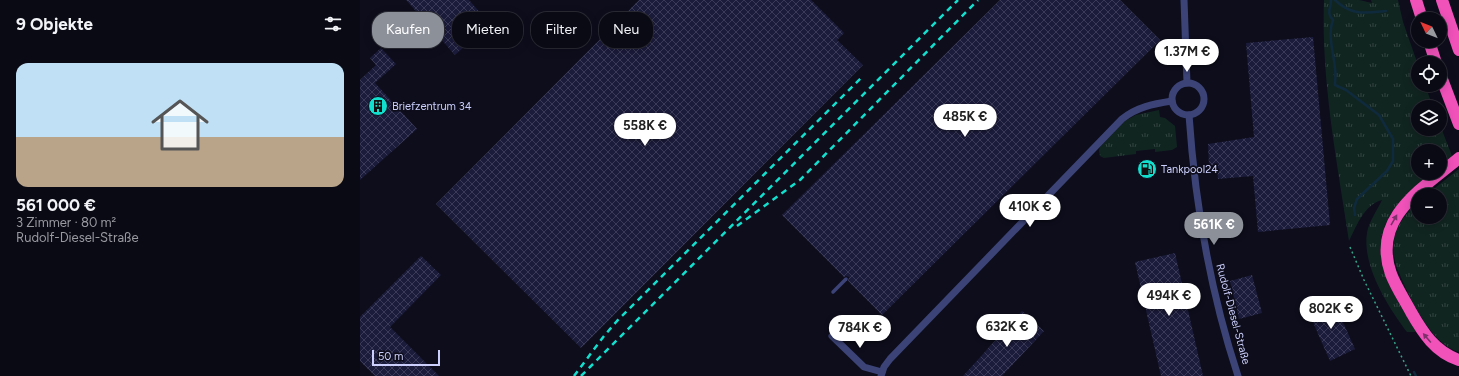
<!DOCTYPE html>
<html lang="de">
<meta charset="utf-8">
<style>
:root{--surface:#0a0a15;--page:#181822;--text:#f1f3f6;--muted:#999aa0;--line:#2a2b34;--accent:#8c9099}
body{margin:0;font-family:Figtree,sans-serif;background:var(--page);color:var(--text);height:100vh;display:flex;flex-direction:column;font-size:15px;white-space:nowrap}
*{box-sizing:border-box;margin:0}
p{font-size:13px;color:var(--muted)}
.icon{flex:none;width:22px;height:22px;fill:none;stroke:currentColor;stroke-width:2;stroke-linecap:round;stroke-linejoin:round}
.map{position:relative;flex:1;overflow:hidden}
.details{display:flex;flex-direction:column;background:var(--surface);width:360px}
.details>*{flex:none}
.hud{position:absolute;left:12px;top:12px;width:380px;height:36px;display:flex;gap:8px}
.needle{width:26px;rotate:313deg}
.tools{position:absolute;left:1051px;top:12px;display:grid;gap:8px}
.tools a{display:grid;place-items:center;width:36px;height:36px;border-radius:50%;background:var(--surface);box-shadow:0 2px 10px #0003,0 0 0 1px var(--line);font-size:20px}
.scale{position:absolute;left:12px;bottom:10px;width:68px;box-sizing:border-box;padding-left:4px;border:2px solid #cccffb;border-top:0;font-size:11px;line-height:14px;white-space:nowrap;color:#cccffb;-webkit-text-stroke:3px #0d0d1c;paint-order:stroke}
.price{position:absolute;translate:-50% -34px;padding:0 9px;border-radius:14px;background:#fff;color:#222;font-size:13px;line-height:26px;filter:drop-shadow(0 1px 2px #0008)}
.price::after{content:'';position:absolute;left:50%;top:24px;width:12px;height:9px;margin-left:-6px;background:inherit;clip-path:polygon(0 0,100% 0,50% 100%)}
.price.active{background:var(--accent);color:#fff}
ul{padding:0;list-style:none}
li{display:grid;align-content:center;gap:8px;height:212px;padding:0 16px}
li span{display:grid;place-items:center;height:124px;border-radius:12px;color:#555}
li>.icon{margin-inline-start:auto}
span .icon{width:72px;height:72px;fill:#fffc;stroke-width:1}
li b{font-size:17px}
h2{display:flex;justify-content:space-between;align-items:center;height:48px;padding:0 16px;font-size:17px}
.pill{padding:0 14px;border-radius:16px;background:var(--surface);box-shadow:0 2px 10px #0003,0 0 0 1px var(--line);font-size:14px;line-height:36px}
.pill.active{background:var(--accent);color:#fff}
main{display:flex;flex:1;min-height:0}
.map>svg:first-child{display:block}
</style>
<main>
<section class="details">
<h2>9 Objekte<svg class="icon" aria-label="filters" viewBox="0 0 24 24"><path d="M4 7h16M4 17h16"/><circle cx="9" cy="7" r="2"/><circle cx="15" cy="17" r="2"/></svg></h2>
<ul>
<li><span style="background:linear-gradient(#bfe0f5 60%,#b9a48a 0)"><svg class="icon" aria-label="home" viewBox="0 0 24 24"><path d="M3 11l9-7 9 7M6 9v11h12V9"/></svg></span><div><b>561 000 €</b><p>3 Zimmer · 80 m²</p><p>Rudolf-Diesel-Straße</p></div></li>
</ul>
</section>
<div class="map">
<svg width="1099" height="376" viewBox="0 0 1099 376">
<defs>
<pattern id="grass-tufts" width="24" height="20" patternUnits="userSpaceOnUse"><rect width="24" height="20" fill="#112520"/><path d="M3 7l-1-3M5 7V3M7 7l1-3M15 17l-1-3M17 17v-4M19 17l1-3" fill="none" stroke="#324441"/></pattern>
<pattern id="building-cross-hatch" width="8" height="8" patternUnits="userSpaceOnUse"><rect width="8" height="8" fill="#1b1b3b"/><path d="M0 0l8 8M0 8l8-8" fill="none" stroke="#3b3b58"/></pattern>
</defs>
<rect width="100%" height="100%" fill="#0d0d1c"/>
<g fill="url(#grass-tufts)">
<path d="M964,0h35l13,3 -1,-3h27l5,22 15,43v20h7l8,22h-15v22h22v-4l12,31 -12,10v-15h-22v22h14c-11,10 -24,19 -34,31 -37,44 -6,87 18,128h-9c-19,-25 -45,-66 -40,-99 2,-12 10,-22 15,-33 -18,5 -25,25 -33,41 -12,-80 -28,-160 -25,-241z"/>
<path d="M799,110l1,7 5,1 10,8 2,21 -5,3 -17,2v-3l-19,2v3l-32,4 -4,-2 -1,-5 1,-4 25,-26 11,-6z"/>
<path d="M1099,169v183c-29,-8 -51,-58 -62,-84 -9,-28 0,-47 21,-66v15h22v-22h-14z"/>
</g>
<g fill="none" stroke-linecap="round" stroke-linejoin="round">
<g stroke="#0f2a3d" stroke-width="2.5">
<path d="M971,0c0,8 -5,13 2,20 -6,15 1,33 2,49 1,5 0,11 0,16l11,5 33,25 14,24v22l-6,10 -30,28 -3,9 1,7"/>
<path d="M975,0c17,16 30,13 51,11"/>
<path d="M1054,372l2,4"/>
</g>
</g>
<g fill="url(#building-cross-hatch)">
<path d="M46,0h63l21,24 -35,31z"/>
<path d="M279,0h172l33,33 -7,7 26,25 -282,283 -145,-144z"/>
<path d="M640,0h120l40,40 -278,275 -34,-34 1,-4 -3,-1 -2,1 -62,-62z"/>
<path d="M953,37l17,188 -72,7 -5,-56 -35,3 -1,-14 -8,1 -1,-22 46,-7 -8,-94z"/>
<path d="M21,48l15,16 -21,19 42,46 -57,51v-100l16,-15 -6,-7z"/>
<path d="M815,253l28,123h-42l-26,-114z"/>
<path d="M61,256l20,19 -51,52 49,49h-64l-15,-15v-44z"/>
<path d="M892,275l10,38 -23,6 -9,-38z"/>
<path d="M973,300l22,49 -25,12 -22,-50z"/>
<path d="M662,311l22,20 -42,45h-39z"/>
</g>
<g fill="none" stroke-linecap="round" stroke-linejoin="round">
<path stroke="#37a489" stroke-width="1.5" stroke-dasharray="2 3" stroke-linecap="butt" d="M990,247l14,33 47,96"/>
<path stroke="#3c4477" stroke-width="3.5" d="M473,292l13,-13"/>
<g stroke="#3c4477" stroke-width="7">
<path d="M824,0l3,83"/>
<circle cx="828" cy="99" r="16"/>
<path d="M829,115c6,89 21,176 49,261"/>
<path d="M472,336l32,31 18,5"/>
<path d="M521,376l3,-9 6,-8 232,-240c15,-12 31,-15 50,-18"/>
</g>
<g stroke="#f052ba" stroke-width="12">
<path d="M1056,0l6,19"/>
<path d="M1082,0l17,50"/>
<path d="M1069,41l7,22"/>
<path d="M1080,74l19,50"/>
<path d="M1099,158c-37,31 -88,60 -68,116 5,13 13,25 20,38 12,21 24,40 48,48"/>
</g>
<g stroke="#13dfce" stroke-width="2.5" stroke-dasharray="6 5" stroke-linecap="butt">
<path d="M377,226l63,-46 178,-180"/>
<path d="M214,376l30,-40 13,-15 244,-243"/>
<path d="M221,376l377,-376"/>
</g>
</g>
<defs><path id="oneway-solid" d="M-6-.8H1V-3.2L6.5 0L1 3.2V.8H-6Z"/></defs>
<g fill="#7e306b">
<use href="#oneway-solid" transform="translate(1034 220) rotate(-60)"/>
<use href="#oneway-solid" transform="translate(1067 338) rotate(-130)"/>
</g>
<defs>
<symbol id="building-disc" viewBox="-11 -11 22 22"><circle r="9.5" fill="#13dfce" stroke="#0d0d1c"/><path d="M-4-6H4V6H1V3H-1V6H-4ZM-2.5-4.3h1.7v1.8h-1.7ZM.8-4.3h1.7v1.8H.8ZM-2.5-1h1.7V.8h-1.7ZM.8-1h1.7V.8H.8Z" fill="#111"/></symbol>
<symbol id="fuel-disc" viewBox="-11 -11 22 22"><circle r="9.5" fill="#13dfce" stroke="#0d0d1c"/><path d="M-5.5-6h7V0h2V4h1.3V-2.5L3-4.5l.8-.8L6-3V5H2.5V1h-1V6h-7ZM-4.2-4.7v3.2H.2V-4.7Z" fill="#111"/></symbol>
</defs>
<g fill-rule="evenodd">
<use href="#building-disc" x="7" y="95" width="22" height="22"/>
<use href="#fuel-disc" x="776" y="158" width="22" height="22"/>
</g>
<g text-anchor="middle" dominant-baseline="central" stroke-width="3.5" stroke-linejoin="round" paint-order="stroke">
<g font-size="11" fill="#cccffb" stroke="#0d0d1c" text-anchor="start">
<text x="32" y="106">Briefzentrum 34</text>
<text x="801" y="169">Tankpool24</text>
</g>
<g font-size="11" fill="#cccffb" stroke="#0d0d1c">
<text transform="translate(873 314) rotate(75)">Rudolf-Diesel-Straße</text>
</g>
</g>
</svg>
<div class="tools">
<a><svg class="needle" viewBox="-14 -14 28 28"><path d="M0-13l5 13h-10z" fill="#e53935"/><path d="M0 13l5-13h-10z" fill="#999aa0"/></svg></a>
<a><svg class="icon" aria-label="locate" viewBox="0 0 24 24"><circle cx="12" cy="12" r="6"/><path d="M12 2v4M12 18v4M2 12h4M18 12h4"/></svg></a>
<a><svg class="icon" aria-label="layers" viewBox="0 0 24 24"><path d="M12 4l9 5-9 5-9-5zM3 14l9 5 9-5"/></svg></a>
<a>+</a>
<a>−</a>
</div>
<div class="scale">50 m</div>
<b class="price" style="left:827px;top:73px">1.37M €</b>
<b class="price" style="left:605px;top:138px">485K €</b>
<b class="price" style="left:285px;top:147px">558K €</b>
<b class="price" style="left:670px;top:228px">410K €</b>
<b class="price active" style="left:854px;top:246px">561K €</b>
<b class="price" style="left:809px;top:317px">494K €</b>
<b class="price" style="left:971px;top:330px">802K €</b>
<b class="price" style="left:647px;top:348px">632K €</b>
<b class="price" style="left:500px;top:349px">784K €</b>
<div class="hud">
<a class="pill active">Kaufen</a>
<a class="pill">Mieten</a>
<a class="pill">Filter</a>
<a class="pill">Neu</a>
</div>
</div>
</main>
